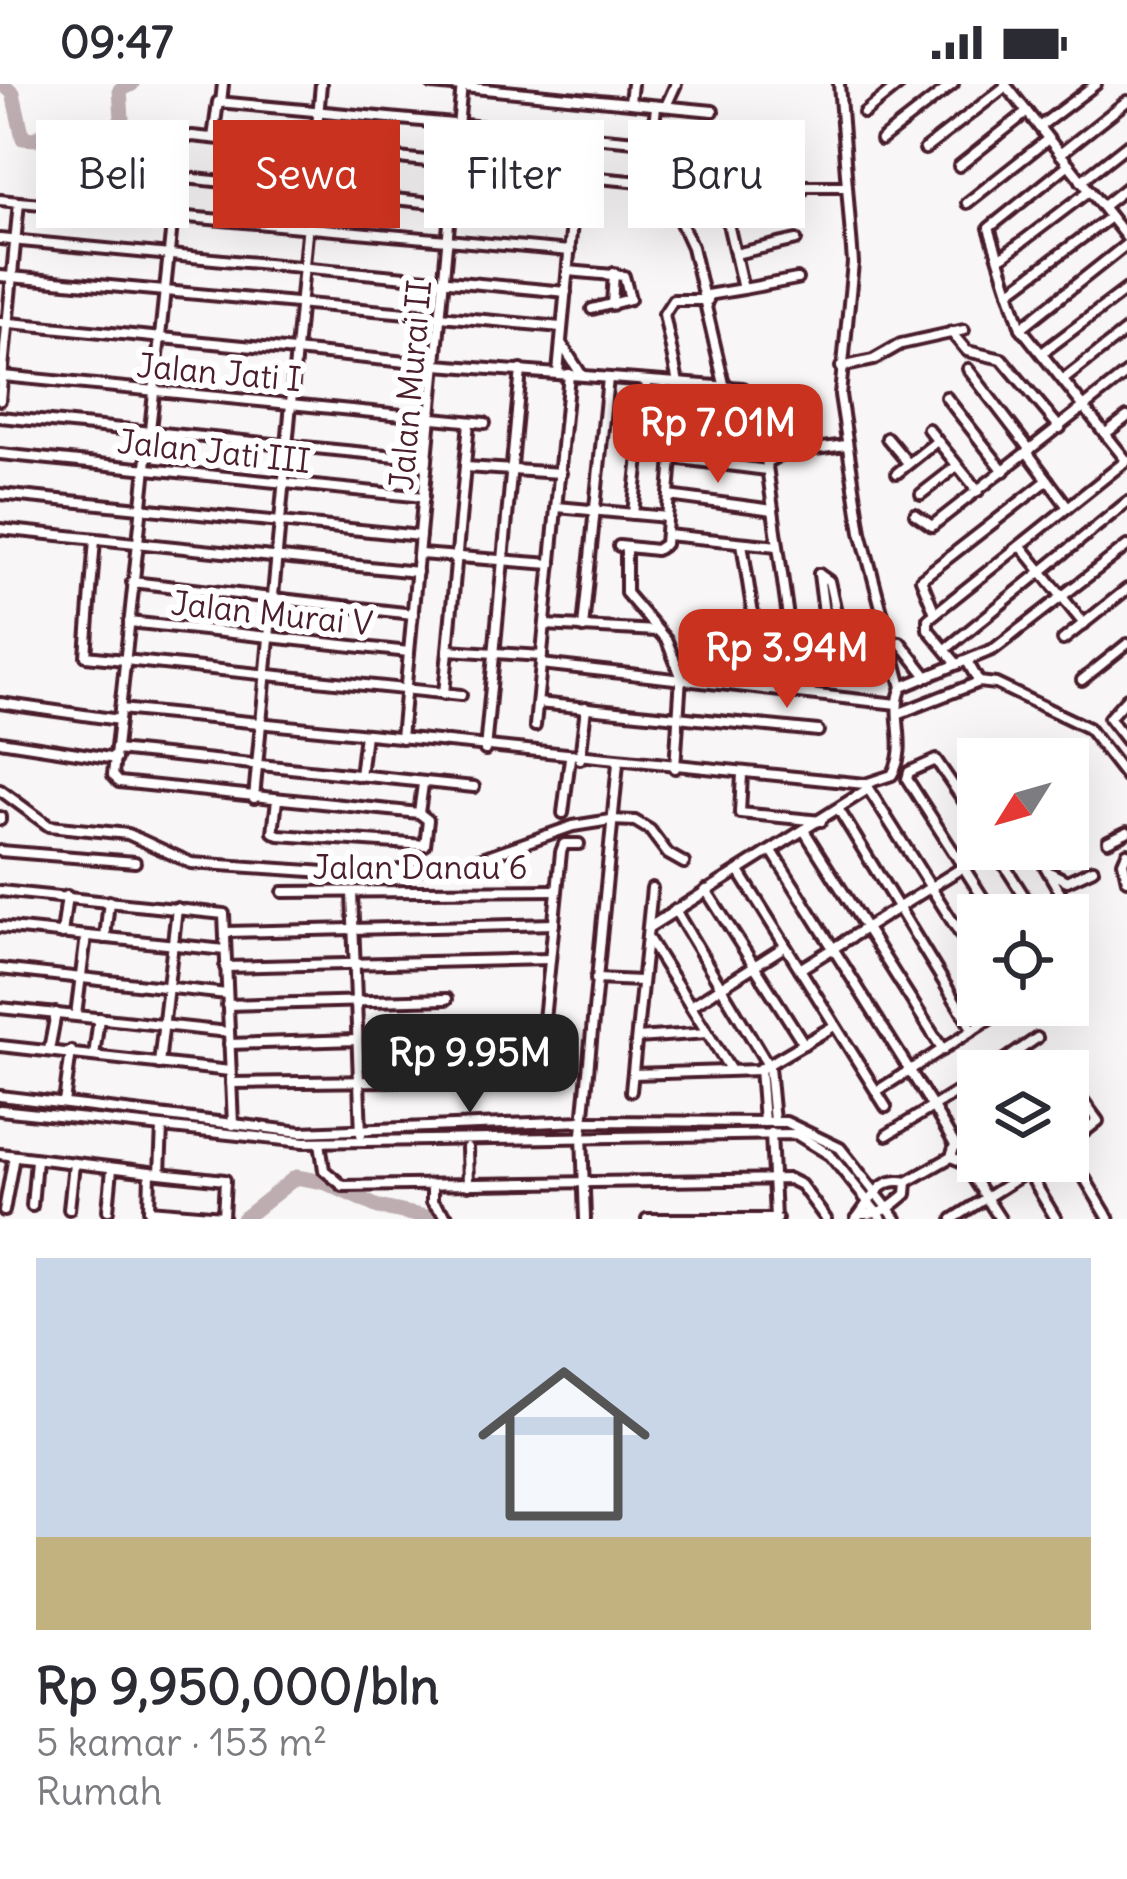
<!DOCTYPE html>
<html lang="id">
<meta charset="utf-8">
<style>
:root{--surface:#fff;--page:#f7f7f7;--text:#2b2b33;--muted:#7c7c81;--line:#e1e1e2;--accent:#c8321e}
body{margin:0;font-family:Delius,sans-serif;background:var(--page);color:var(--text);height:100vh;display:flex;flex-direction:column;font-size:45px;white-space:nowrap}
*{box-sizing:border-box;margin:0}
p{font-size:39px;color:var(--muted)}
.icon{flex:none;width:66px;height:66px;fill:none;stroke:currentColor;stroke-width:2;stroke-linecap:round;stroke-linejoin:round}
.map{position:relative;height:1135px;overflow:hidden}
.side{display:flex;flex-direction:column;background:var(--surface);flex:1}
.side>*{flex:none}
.hud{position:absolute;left:36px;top:36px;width:1056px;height:108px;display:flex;gap:24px}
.needle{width:78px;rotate:233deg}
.tools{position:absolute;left:957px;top:654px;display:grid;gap:24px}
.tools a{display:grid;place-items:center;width:132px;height:132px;border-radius:0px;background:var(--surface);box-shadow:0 12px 48px #0002;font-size:60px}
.price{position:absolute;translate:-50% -102px;padding:0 27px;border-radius:24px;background:var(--accent);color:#fff;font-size:39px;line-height:78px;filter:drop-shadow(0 3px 6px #0008)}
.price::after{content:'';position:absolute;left:50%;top:72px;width:36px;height:27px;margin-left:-18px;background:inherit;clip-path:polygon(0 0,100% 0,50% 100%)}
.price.on{background:#222;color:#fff}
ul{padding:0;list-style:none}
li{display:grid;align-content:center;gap:24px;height:636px;padding:0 36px}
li+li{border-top:3px solid var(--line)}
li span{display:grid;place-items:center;height:372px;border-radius:0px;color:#555}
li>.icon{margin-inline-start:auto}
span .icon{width:216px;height:216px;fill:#fffc;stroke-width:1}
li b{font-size:51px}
.pill{padding:0 42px;border-radius:0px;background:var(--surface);box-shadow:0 12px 48px #0002;font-size:42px;line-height:108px}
.pill.on{background:var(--accent);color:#fff}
.status{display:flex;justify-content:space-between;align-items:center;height:84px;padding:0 60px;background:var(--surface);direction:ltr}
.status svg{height:33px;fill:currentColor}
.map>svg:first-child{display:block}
</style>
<div class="status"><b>09:47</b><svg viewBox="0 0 49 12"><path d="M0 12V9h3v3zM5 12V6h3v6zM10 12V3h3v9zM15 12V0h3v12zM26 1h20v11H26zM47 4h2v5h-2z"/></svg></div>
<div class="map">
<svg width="1127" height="1135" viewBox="0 0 1127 1135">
<rect width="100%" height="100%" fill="#f8f6f7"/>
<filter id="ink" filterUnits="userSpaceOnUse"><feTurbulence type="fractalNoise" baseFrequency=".00833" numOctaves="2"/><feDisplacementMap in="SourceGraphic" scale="24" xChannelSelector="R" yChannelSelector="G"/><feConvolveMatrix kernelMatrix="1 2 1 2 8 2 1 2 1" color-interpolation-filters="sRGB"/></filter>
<g filter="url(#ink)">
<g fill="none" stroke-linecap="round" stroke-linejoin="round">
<g stroke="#bdadb0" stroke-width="15">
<path d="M3,0l10,9 10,45 13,1 16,-14 8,3 11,26 39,-14 12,-22 -2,-28 12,-6"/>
<path d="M243,1135l53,-42 28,5 54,25 58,12"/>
</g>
<defs>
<g id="street">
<path d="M432,0l281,27"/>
<path d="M1005,0l122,154"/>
<path d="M630,18l2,-18"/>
<path d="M221,19l2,-19"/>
<path d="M666,22l10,-22"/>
<path d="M864,29l36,-29"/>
<path d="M1039,43l57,-43"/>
<path d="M213,54l5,-36 482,45 14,15 29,127 -36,6"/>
<path d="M881,56l72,-56"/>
<path d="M652,59l4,-36"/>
<path d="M663,61v39l29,63 32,137"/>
<path d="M925,65l81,-63"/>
<path d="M1060,70l67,-53"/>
<path d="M959,82l68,-54"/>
<path d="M577,92l86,8"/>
<path d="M175,93l398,40"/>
<path d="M1081,97l46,-36"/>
<path d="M0,116l19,2"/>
<path d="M967,119l81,-64"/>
<path d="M1103,122l24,-19"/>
<path d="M489,125l8,-80"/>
<path d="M728,135l66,-11 10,-22h39"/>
<path d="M0,155l566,53"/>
<path d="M735,170l61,-14"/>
<path d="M1002,173l87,-66"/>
<path d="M568,187l56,5 6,23 -38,10"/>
<path d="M0,192l561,51"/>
<path d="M743,205l54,-10"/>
<path d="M1009,208l101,-75"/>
<path d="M612,221l2,-32"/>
<path d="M0,238l437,43 306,23 19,42 36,260"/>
<path d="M1021,244l-32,-100 80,-64"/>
<path d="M951,248l16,19 35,8 58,69"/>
<path d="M561,259l20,31"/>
<path d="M1042,269l85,-64"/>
<path d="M841,283l32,-7 28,-16 63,-14"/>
<path d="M968,285l62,81"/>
<path d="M558,289l22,-237"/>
<path d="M3,292l482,47"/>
<path d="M1063,296l64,-50"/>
<path d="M946,313l58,74"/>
<path d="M0,316l19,-198 551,49"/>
<path d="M0,333l427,42"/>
<path d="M677,337l85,9"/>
<path d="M928,345l50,62"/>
<path d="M1105,350l22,-17"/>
<path d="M887,354l21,25"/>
<path d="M1027,368l41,55"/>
<path d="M0,370l424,43"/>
<path d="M673,374l94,12"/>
<path d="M1126,376l-105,-132 106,-84"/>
<path d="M767,378l17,-9 62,-8"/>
<path d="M465,383l96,6"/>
<path d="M897,389l40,-32"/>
<path d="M0,410l420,42"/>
<path d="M921,410l36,-28"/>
<path d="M669,412l104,14"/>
<path d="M557,423l110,10"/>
<path d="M633,430l14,-133"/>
<path d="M915,430l17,12 195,-153"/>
<path d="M0,445l417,43"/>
<path d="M667,451l111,11"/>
<path d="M95,455l-9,117 375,39"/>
<path d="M742,459l16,104 79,-31 -8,-35 -10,-7"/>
<path d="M619,462l37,4 9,-6 13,-161 -14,-69 9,-14h35"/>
<path d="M1021,462l63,78"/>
<path d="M626,464v45l41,48 14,35 -6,92"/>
<path d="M420,470l131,10"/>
<path d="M819,490l6,47"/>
<path d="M132,498l281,32"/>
<path d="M935,529l-14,-34 127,-99"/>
<path d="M129,538l280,30"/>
<path d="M545,541l112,6"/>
<path d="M583,544l25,-250"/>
<path d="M1063,556l64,-51"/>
<path d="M900,558l26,33"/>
<path d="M758,563l4,40"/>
<path d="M946,565l181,-147"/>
<path d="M448,566l94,6"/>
<path d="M967,577l12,21"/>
<path d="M541,580l356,40"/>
<path d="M957,580l-29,-35v-10l199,-159"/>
<path d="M1082,596l45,-36"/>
<path d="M902,603l92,-38 133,-103"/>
<path d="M444,610l25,-272"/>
<path d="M1127,614l-18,20 18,23"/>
<path d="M0,619l119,17 62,-580 11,-4 263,28"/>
<path d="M538,619l280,28"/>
<path d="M120,625l745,75 27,-9c18,-30 -3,-60 10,-88l-41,-155 -21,-137 13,-132 -14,-179"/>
<path d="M900,629l79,-31 17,2 92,44 39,50"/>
<path d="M119,636l-6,55 6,7 300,31 9,7 -3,25 -146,-10 -6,-3 4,-32"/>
<path d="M535,642l34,-352"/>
<path d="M401,654l61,-654"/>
<path d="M0,657l116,18"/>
<path d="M116,666l358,37"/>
<path d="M485,666l36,-380"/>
<path d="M580,675l6,-52"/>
<path d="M742,690l-2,39 81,8"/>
<path d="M360,692l5,-42"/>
<path d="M866,701l112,177"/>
<path d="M0,706l49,36 79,8 63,29 164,11 69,-6 55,-9 94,-33 38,-6 24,1 15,9 18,24 16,9"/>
<path d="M254,714l67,-714"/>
<path d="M839,726l134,220"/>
<path d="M419,729l4,-29"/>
<path d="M563,729l7,-55"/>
<path d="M0,736v-3"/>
<path d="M978,738l-42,-62 -27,12 -2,7 87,136"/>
<path d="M805,748l138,218"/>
<path d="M1108,757l19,-9"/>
<path d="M994,765l42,66"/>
<path d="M1035,765l30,52 -9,14"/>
<path d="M0,767l135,11"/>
<path d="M772,767l162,258 21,36 -4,12 12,5 6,-11 -14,-6"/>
<path d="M1127,769l-4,9 4,18"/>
<path d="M1049,788l18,9 26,-12"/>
<path d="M740,789l146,234"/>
<path d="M706,806l98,154"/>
<path d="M0,807l224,23 9,211"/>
<path d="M283,808l274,-2"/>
<path d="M352,809l9,241"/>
<path d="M675,826l94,157 5,54"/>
<path d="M0,843l225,23"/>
<path d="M648,844l220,-139"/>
<path d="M227,848l327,-8"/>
<path d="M62,850l5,-38"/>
<path d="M105,854l4,-37"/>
<path d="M649,856l81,129"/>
<path d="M225,883l325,-8"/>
<path d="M0,885l227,25"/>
<path d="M800,885l192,-120"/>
<path d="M596,895l45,2"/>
<path d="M1068,906l12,-8"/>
<path d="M227,921l220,-6"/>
<path d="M691,922l93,-59"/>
<path d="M0,924l228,24"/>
<path d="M76,931l10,-79"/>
<path d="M637,954l70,-5"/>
<path d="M229,960l128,-4"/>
<path d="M0,962l230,25"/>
<path d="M49,966l7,-37"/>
<path d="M94,972l5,-38"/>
<path d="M159,980l18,-156"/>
<path d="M760,984l4,54"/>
<path d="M989,987l48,-33"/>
<path d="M633,990l126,-4 75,-44"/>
<path d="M474,993l3,-39 65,1"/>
<path d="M538,995l23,-227 3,-8h15"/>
<path d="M1068,996l30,41 -30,24"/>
<path d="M231,999l317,-4"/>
<path d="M631,1007l21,-203"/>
<path d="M877,1007l135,-86"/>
<path d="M0,1012l301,36 282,-11 203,1 54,26 56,71"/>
<path d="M64,1019l7,-52"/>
<path d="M0,1026l304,32 492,-8 34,21 52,64"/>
<path d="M771,1049l4,85"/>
<path d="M887,1051l91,-56"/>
<path d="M320,1058l4,28 19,16 446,-7 12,6 25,34"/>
<path d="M467,1064l1,37"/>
<path d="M1068,1066l41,69"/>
<path d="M0,1070l150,18"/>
<path d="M963,1078l37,57"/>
<path d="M150,1088l75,8 -2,36 -74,-6z"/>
<path d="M1028,1088l28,47"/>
<path d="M160,1089l2,-46"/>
<path d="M907,1098l44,-25"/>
<path d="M432,1102v16l17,17"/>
<path d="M32,1122l4,-46"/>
<path d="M69,1125l5,-45"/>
<path d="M108,1126l4,-41"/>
<path d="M4,1127l10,-55"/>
<path d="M585,1135l-3,-85 36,-371"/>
<path d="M647,1135h130"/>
<path d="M856,1135c14,-16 22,-44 51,-37l-1,12c-15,13 -23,21 -44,20"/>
<path d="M953,1135l91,-58"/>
</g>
</defs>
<use href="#street" stroke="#4a1f2b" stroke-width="16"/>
<use href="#street" stroke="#fff" stroke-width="8"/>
</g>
</g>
<g text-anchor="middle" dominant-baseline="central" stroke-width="12" stroke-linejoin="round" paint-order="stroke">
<g font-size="33" fill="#4a1f2b" stroke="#fff">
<text transform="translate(219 288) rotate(5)">Jalan Jati I</text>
<text transform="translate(410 301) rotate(-85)">Jalan Murai II</text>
<text transform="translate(214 367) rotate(6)">Jalan Jati III</text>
<text transform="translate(272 529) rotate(6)">Jalan Murai V</text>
<text x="420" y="783">Jalan Danau 6</text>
</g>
</g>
</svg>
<div class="tools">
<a><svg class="needle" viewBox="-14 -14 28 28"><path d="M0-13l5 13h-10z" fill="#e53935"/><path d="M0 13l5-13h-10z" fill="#7c7c81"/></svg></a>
<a><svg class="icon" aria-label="locate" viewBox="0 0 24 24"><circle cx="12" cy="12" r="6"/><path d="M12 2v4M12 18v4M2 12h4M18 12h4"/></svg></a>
<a><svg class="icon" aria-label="layers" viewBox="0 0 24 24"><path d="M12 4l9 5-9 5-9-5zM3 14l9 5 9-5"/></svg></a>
</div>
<b class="price" style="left:718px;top:402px">Rp 7.01M</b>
<b class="price" style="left:787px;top:627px">Rp 3.94M</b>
<b class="price on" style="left:470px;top:1032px">Rp 9.95M</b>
<div class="hud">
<a class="pill">Beli</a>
<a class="pill on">Sewa</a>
<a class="pill">Filter</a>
<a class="pill">Baru</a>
</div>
</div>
<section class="side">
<ul>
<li><span style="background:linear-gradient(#c9d6e8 75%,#c2b280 0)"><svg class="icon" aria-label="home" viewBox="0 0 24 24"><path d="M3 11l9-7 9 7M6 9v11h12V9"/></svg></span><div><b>Rp 9,950,000/bln</b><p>5 kamar · 153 m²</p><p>Rumah</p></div></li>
</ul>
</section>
